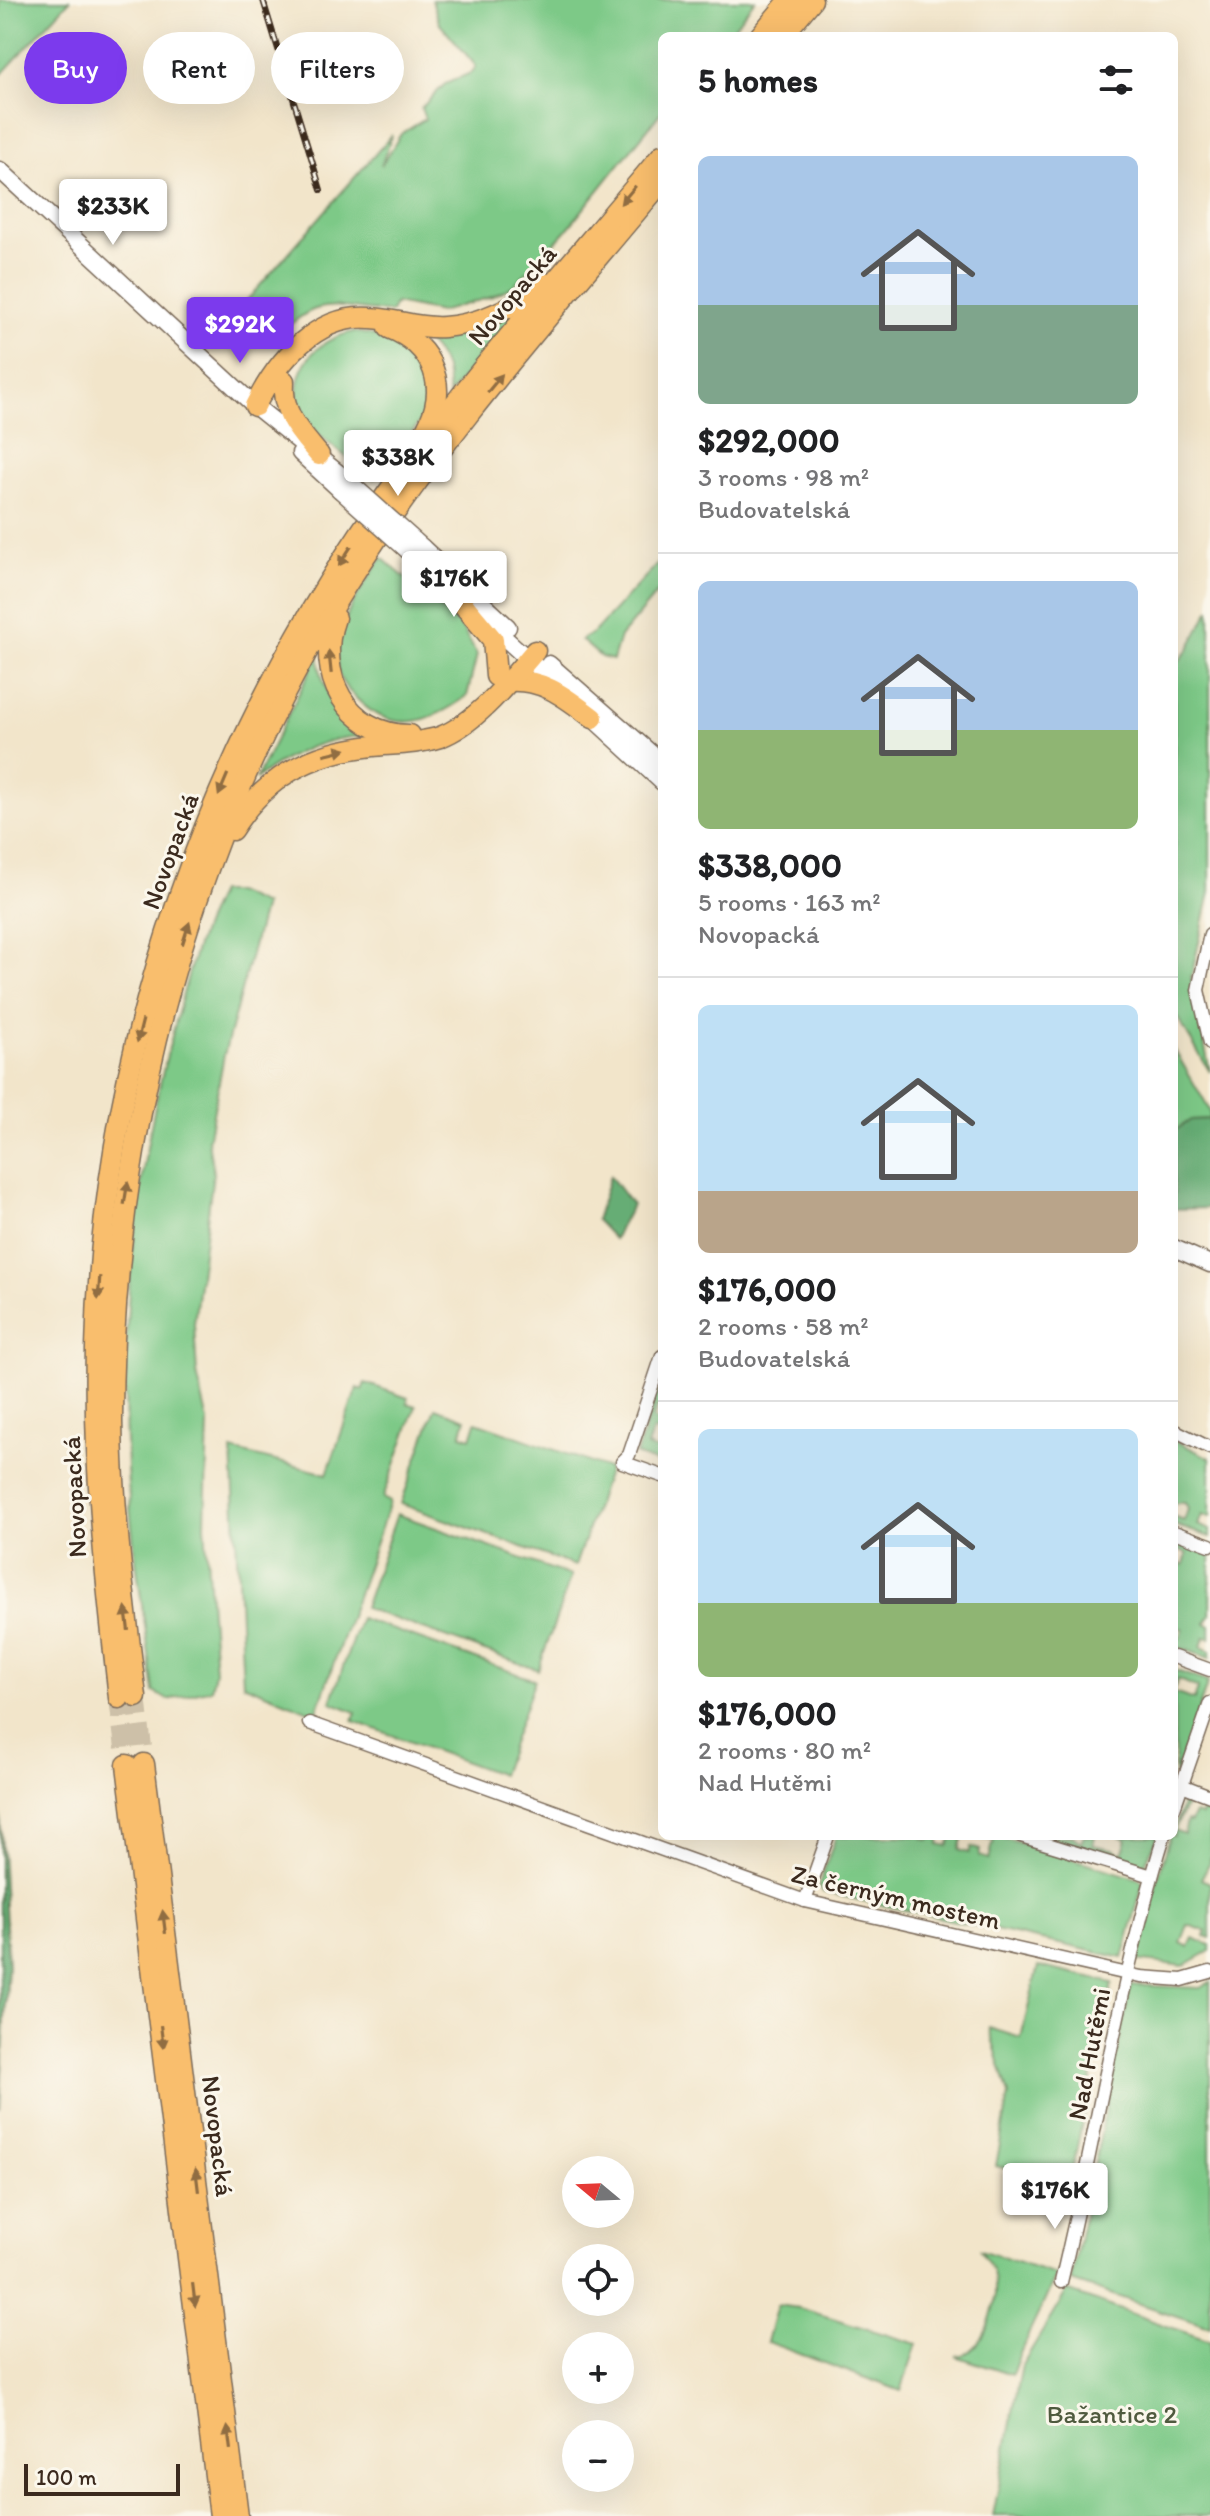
<!DOCTYPE html>
<meta charset="utf-8">
<style>
:root{--surface:#fff;--page:#f2f2f2;--text:#202124;--muted:#757577;--line:#e0e0e0;--accent:#7c3aed}
body{margin:0;font-family:Itim,sans-serif;background:var(--page);color:var(--text);height:100vh;display:flex;flex-direction:column;font-size:30px;white-space:nowrap}
*{box-sizing:border-box;margin:0}
p{font-size:26px;color:var(--muted)}
.icon{flex:none;width:44px;height:44px;fill:none;stroke:currentColor;stroke-width:2;stroke-linecap:round;stroke-linejoin:round}
.map{position:relative;flex:1;overflow:hidden}
.sheet{position:absolute;left:658px;top:32px;width:520px;height:1808px;display:flex;flex-direction:column;background:var(--surface);border-radius:12px;box-shadow:0 8px 32px #0002}
.sheet>*{flex:none}
.top-card{position:absolute;left:24px;top:32px;width:514px;height:72px;display:flex;gap:16px}
.needle{width:52px;rotate:289deg}
.controls{position:absolute;left:562px;top:2156px;display:grid;gap:16px}
.controls a{display:grid;place-items:center;width:72px;height:72px;border-radius:50%;background:var(--surface);box-shadow:0 8px 32px #0002;font-size:40px}
.scale{position:absolute;left:24px;bottom:20px;width:156px;box-sizing:border-box;padding-left:8px;border:4px solid #3b2a1e;border-top:0;font-size:22px;line-height:28px;white-space:nowrap;color:#3b2a1e;-webkit-text-stroke:6px #fbf7ec;paint-order:stroke}
.price{position:absolute;translate:-50% -68px;padding:0 18px;border-radius:8px;background:#fff;color:#222;font-size:26px;line-height:52px;filter:drop-shadow(0 2px 4px #0008)}
.price::after{content:'';position:absolute;left:50%;top:48px;width:24px;height:18px;margin-left:-12px;background:inherit;clip-path:polygon(0 0,100% 0,50% 100%)}
.price.on{background:var(--accent);color:#fff}
ul{padding:0;list-style:none}
li{display:grid;align-content:center;gap:16px;height:424px;padding:0 40px}
li+li{border-top:2px solid var(--line)}
li span{display:grid;place-items:center;height:248px;border-radius:12px;color:#555}
li>.icon{margin-inline-start:auto}
span .icon{width:144px;height:144px;fill:#fffc;stroke-width:1}
li b{font-size:34px}
h2{display:flex;justify-content:space-between;align-items:center;height:96px;padding:0 40px;font-size:34px}
.tag{padding:0 28px;border-radius:36px;background:var(--surface);box-shadow:0 8px 32px #0002;font-size:28px;line-height:72px}
.tag.on{background:var(--accent);color:#fff}
.map>svg:first-child{display:block}
</style>
<div class="map">
<svg width="1210" height="2516" viewBox="0 0 1210 2516">
<rect width="100%" height="100%" fill="#fbf7ec"/>
<filter id="ink" filterUnits="userSpaceOnUse"><feTurbulence type="fractalNoise" baseFrequency=".0125" numOctaves="2"/><feDisplacementMap in="SourceGraphic" scale="16" xChannelSelector="R" yChannelSelector="G"/><feConvolveMatrix kernelMatrix="1 2 1 2 8 2 1 2 1" color-interpolation-filters="sRGB"/></filter>
<filter id="wash" filterUnits="userSpaceOnUse"><feTurbulence type="fractalNoise" baseFrequency=".006" numOctaves="4" result="noise"/><feDisplacementMap in="SourceGraphic" scale="32" xChannelSelector="R" yChannelSelector="G"/><feGaussianBlur stdDeviation="1.8" result="paint"/><feColorMatrix in="noise" values="0 0 0 0 0 0 0 0 0 0 0 0 0 0 0 0 0 1.4 0 .05"/><feComposite in="paint" operator="in"/></filter>
<g filter="url(#wash)">
<rect width="100%" height="100%" fill="#f2e5ca"/>
<g fill="#7dc987" stroke="#5c7a52" stroke-width="2">
<path d="M0,0h70l-70,76z"/>
<path d="M432,0h323l-28,36h-65v75l-97,121 -33,35 -19,19 -22,11 -51,15 -45,-9 -4,9c-56,-2 -71,-21 -114,26 -22,-9 -19,-26 -36,-31l151,-172 -11,31 20,-32 24,-15 -4,-11 24,-24 28,-12 3,-6 -37,-44z"/>
<path d="M515,314l-67,82c3,-27 -10,-46 -30,-63z"/>
<path d="M353,332c43,3 97,39 67,89 -12,20 -31,39 -46,58 -22,-19 -52,-38 -70,-60 -5,-6 -7,-16 -7,-24 0,-34 23,-56 56,-63z"/>
<path d="M382,558l79,68 16,29 -10,41c-36,27 -74,39 -109,4 -9,-9 -18,-17 -20,-30 -8,-39 24,-83 44,-112z"/>
<path d="M662,559v28l-42,50 -7,23 -12,-3 -20,-17 13,-8z"/>
<path d="M1210,609v283l-19,86 19,94 -36,-60v-345l14,-17z"/>
<path d="M318,655c4,39 20,61 54,80 -46,2 -80,16 -116,44z"/>
<path d="M219,892h16l29,13 -40,150 -16,86 5,32 -19,151 3,50 11,48 -3,103 10,147 -4,17 -43,11 -14,-8c-9,-73 -23,-149 -27,-223 -7,-145 7,-293 45,-433 13,-49 24,-99 47,-144z"/>
<path d="M1174,1049l36,62v8l-19,1 -17,11z"/>
<path d="M662,1377v29l-4,-1 -5,14 9,4v10l-9,-3 -6,16 13,5 2,-4v18l-26,-10z"/>
<path d="M365,1383l43,15 -1,5 9,3 -33,92 7,4 -74,212 -73,-30 -11,-234 95,24 30,-86 5,2z"/>
<path d="M435,1408l31,11 -5,16 10,3 5,-16 133,47 -34,97 -174,-62z"/>
<path d="M1174,1440l36,18v59l-8,-2 -4,10 12,5v7l-36,-12v-8l10,4 4,-12 -3,-6h-11z"/>
<path d="M397,1514l174,62 -33,94 -174,-62z"/>
<path d="M1174,1541l36,13v60l-4,9 4,2v13l-6,-1 -3,10 9,4v7l-36,-12v-10l6,2 3,-9 -9,-4v-63l10,3 3,-11 -13,-6z"/>
<path d="M360,1618l175,62 -34,95 -148,-54 3,-9 -25,-10z"/>
<path d="M1174,1670l34,12 -33,94 -1,-83 20,7 4,-12 -20,-9 -4,11z"/>
<path d="M1188,1796l22,8v58l-9,17 9,4v55l-5,-2 1,-5 -18,-6 -7,18 8,4 4,-9 17,7v6l-27,15 -48,-6 35,-124h4v-6l10,4 3,-13 4,1 4,-9 6,2 3,-7 -16,-7 -14,29 10,-32z"/>
<path d="M836,1836h83l9,4 5,-4 7,2 -1,6 9,2 4,-10h11l-4,14 10,3 2,-6 9,3 -1,6 10,3 5,-19 -20,-4h23l143,43 3,4 -20,75 -300,-66 -4,-7z"/>
<path d="M1045,1836h27l9,6 3,-6h11l-2,9 20,4 9,5 5,-15 -8,-3h39l-14,30z"/>
<path d="M1038,1966l74,17 -43,201 -73,-18 13,-71 -20,-67 32,10z"/>
<path d="M1210,1982v345l-139,-46 60,-296 69,3z"/>
<path d="M980,2250l76,25c-14,35 -33,65 -44,100l-56,-19c30,-1 45,-58 37,-84 -3,-8 -9,-15 -13,-22z"/>
<path d="M1067,2291l143,50v175h-217l29,-151z"/>
<path d="M777,2305l22,3 118,36 -16,47 -134,-49z"/>
</g>
<g fill="#66ad74" stroke="#506c49" stroke-width="2">
<path d="M1210,1119v89l-36,1v-78l17,-11z"/>
<path d="M610,1176l22,29 -18,34 -18,-19z"/>
<path d="M0,1808l8,157 -8,144z"/>
</g>
</g>
<g filter="url(#ink)">
<g fill="none" stroke-linecap="round" stroke-linejoin="round">
<g stroke="#cdc0a8" stroke-width="20" stroke-dasharray="20 10" stroke-linecap="butt">
<path d="M136,1697l8,67"/>
<path d="M119,1698l8,67"/>
</g>
<defs>
<g id="minor">
<path d="M1210,934l-12,56 12,53"/>
<path d="M662,1356l-33,99 -7,7 40,14"/>
<path d="M1174,1430l36,18"/>
<path d="M1174,1532l36,13"/>
<path d="M1174,1657l36,13"/>
<path d="M309,1723l496,178 336,76 41,3 28,-8"/>
<path d="M1174,1782l36,14"/>
<path d="M1174,1808l36,-105"/>
<path d="M1021,1836l131,40"/>
<path d="M805,1901l23,-65"/>
<path d="M1061,2282c36,-149 58,-300 103,-446"/>
</g>
<g id="tertiary">
<path d="M0,170l255,236 92,74"/>
<path d="M300,453l40,37"/>
<path d="M422,547l86,80"/>
<path d="M415,557l46,42"/>
<path d="M487,622l75,68"/>
<path d="M549,664l113,99"/>
<path d="M585,711l77,71"/>
<path d="M1174,1248l36,16"/>
</g>
<g id="trunk">
<path d="M760,36l30,-36"/>
<path d="M782,36l30,-36"/>
<path d="M389,328c46,18 60,60 37,102"/>
<path d="M284,381c-3,33 16,51 35,74"/>
<path d="M255,406c22,-45 62,-93 116,-88 25,1 48,11 73,9 38,-3 71,-20 100,-44"/>
<path d="M452,591l41,49 3,36"/>
<path d="M335,618c-20,55 11,116 74,117"/>
<path d="M508,681c37,-2 57,16 85,37"/>
<path d="M232,830c33,-53 79,-78 141,-84 22,-2 46,-2 67,-9 37,-14 70,-57 95,-86"/>
<path d="M136,1697c-11,-92 -23,-183 -24,-276 0,-295 78,-586 235,-837 91,-144 206,-272 315,-403"/>
<path d="M119,1698c-13,-117 -26,-233 -23,-350 6,-304 116,-608 291,-854 84,-119 183,-228 275,-339"/>
<path d="M144,1764l94,752"/>
<path d="M127,1765l93,751"/>
</g>
</defs>
<use href="#minor" stroke="#7b6b5a" stroke-width="15"/>
<use href="#tertiary" stroke="#7b6b5a" stroke-width="19"/>
<use href="#trunk" stroke="#7b6b5a" stroke-width="23"/>
<use href="#minor" stroke="#fff" stroke-width="12"/>
<use href="#tertiary" stroke="#fff" stroke-width="16"/>
<use href="#trunk" stroke="#f9be6d" stroke-width="20"/>
<defs>
<path id="rail" d="M263,0l58,190"/>
</defs>
<use href="#rail" stroke="#3b2a1e" stroke-width="6"/>
<use href="#rail" stroke="#fbf7ec" stroke-width="3" stroke-dasharray="9" stroke-linecap="butt"/>
<defs>
<g id="tertiary-bridge">
<path d="M347,480l75,67"/>
<path d="M340,490l75,67"/>
</g>
</defs>
<use href="#tertiary-bridge" stroke="#7b6b5a" stroke-width="19" stroke-linecap="butt"/>
<use href="#tertiary-bridge" stroke="#fff" stroke-width="16"/>
</g>
<defs><path id="oneway-solid" d="M-6-.8H1V-3.2L6.5 0L1 3.2V.8H-6Z" transform="scale(2)"/></defs>
<g fill="#906d42">
<use href="#oneway-solid" transform="translate(628 195) rotate(130)"/>
<use href="#oneway-solid" transform="translate(495 383) rotate(-51)"/>
<use href="#oneway-solid" transform="translate(345 556) rotate(123)"/>
<use href="#oneway-solid" transform="translate(330 662) rotate(-96)"/>
<use href="#oneway-solid" transform="translate(335 752) rotate(-13)"/>
<use href="#oneway-solid" transform="translate(223 785) rotate(113)"/>
<use href="#oneway-solid" transform="translate(186 933) rotate(-72)"/>
<use href="#oneway-solid" transform="translate(140 1031) rotate(104)"/>
<use href="#oneway-solid" transform="translate(126 1193) rotate(-81)"/>
<use href="#oneway-solid" transform="translate(99 1288) rotate(94)"/>
<use href="#oneway-solid" transform="translate(127 1619) rotate(-97)"/>
<use href="#oneway-solid" transform="translate(164 1922) rotate(-97)"/>
<use href="#oneway-solid" transform="translate(162 2037) rotate(83)"/>
<use href="#oneway-solid" transform="translate(197 2180) rotate(-97)"/>
<use href="#oneway-solid" transform="translate(194 2295) rotate(83)"/>
<use href="#oneway-solid" transform="translate(229 2438) rotate(-97)"/>
</g>
</g>
<g text-anchor="middle" dominant-baseline="central" stroke-width="6" stroke-linejoin="round" paint-order="stroke">
<g font-size="26" fill="#3b2a1e" stroke="#fbf7ec">
<text transform="translate(512 295) rotate(-50)">Novopacká</text>
<text transform="translate(170 851) rotate(-70)">Novopacká</text>
<text transform="translate(74 1497) rotate(-93)">Novopacká</text>
<text transform="translate(896 1897) rotate(13)">Za černým mostem</text>
<text transform="translate(1089 2054) rotate(-79)">Nad Hutěmi</text>
<text transform="translate(218 2136) rotate(83)">Novopacká</text>
</g>
<g font-size="26" fill="#4f5a3e" stroke="#fbf7ec">
<text x="1112" y="2414">Bažantice 2</text>
</g>
</g>
</svg>
<div class="controls">
<a><svg class="needle" viewBox="-14 -14 28 28"><path d="M0-13l5 13h-10z" fill="#e53935"/><path d="M0 13l5-13h-10z" fill="#757577"/></svg></a>
<a><svg class="icon" aria-label="locate" viewBox="0 0 24 24"><circle cx="12" cy="12" r="6"/><path d="M12 2v4M12 18v4M2 12h4M18 12h4"/></svg></a>
<a>+</a>
<a>−</a>
</div>
<div class="scale">100 m</div>
<b class="price" style="left:113px;top:247px">$233K</b>
<b class="price on" style="left:240px;top:365px">$292K</b>
<b class="price" style="left:398px;top:498px">$338K</b>
<b class="price" style="left:454px;top:619px">$176K</b>
<b class="price" style="left:1055px;top:2231px">$176K</b>
<div class="top-card">
<a class="tag on">Buy</a>
<a class="tag">Rent</a>
<a class="tag">Filters</a>
</div>
<section class="sheet">
<h2>5 homes<svg class="icon" aria-label="filters" viewBox="0 0 24 24"><path d="M4 7h16M4 17h16"/><circle cx="9" cy="7" r="2"/><circle cx="15" cy="17" r="2"/></svg></h2>
<ul>
<li><span style="background:linear-gradient(#a9c7e8 60%,#7fa58c 0)"><svg class="icon" aria-label="home" viewBox="0 0 24 24"><path d="M3 11l9-7 9 7M6 9v11h12V9"/></svg></span><div><b>$292,000</b><p>3 rooms · 98 m²</p><p>Budovatelská</p></div></li>
<li><span style="background:linear-gradient(#a9c7e8 60%,#8fb573 0)"><svg class="icon" aria-label="home" viewBox="0 0 24 24"><path d="M3 11l9-7 9 7M6 9v11h12V9"/></svg></span><div><b>$338,000</b><p>5 rooms · 163 m²</p><p>Novopacká</p></div></li>
<li><span style="background:linear-gradient(#bfe0f5 75%,#b9a48a 0)"><svg class="icon" aria-label="home" viewBox="0 0 24 24"><path d="M3 11l9-7 9 7M6 9v11h12V9"/></svg></span><div><b>$176,000</b><p>2 rooms · 58 m²</p><p>Budovatelská</p></div></li>
<li><span style="background:linear-gradient(#bfe0f5 70%,#8fb573 0)"><svg class="icon" aria-label="home" viewBox="0 0 24 24"><path d="M3 11l9-7 9 7M6 9v11h12V9"/></svg></span><div><b>$176,000</b><p>2 rooms · 80 m²</p><p>Nad Hutěmi</p></div></li>
</ul>
</section>
</div>
